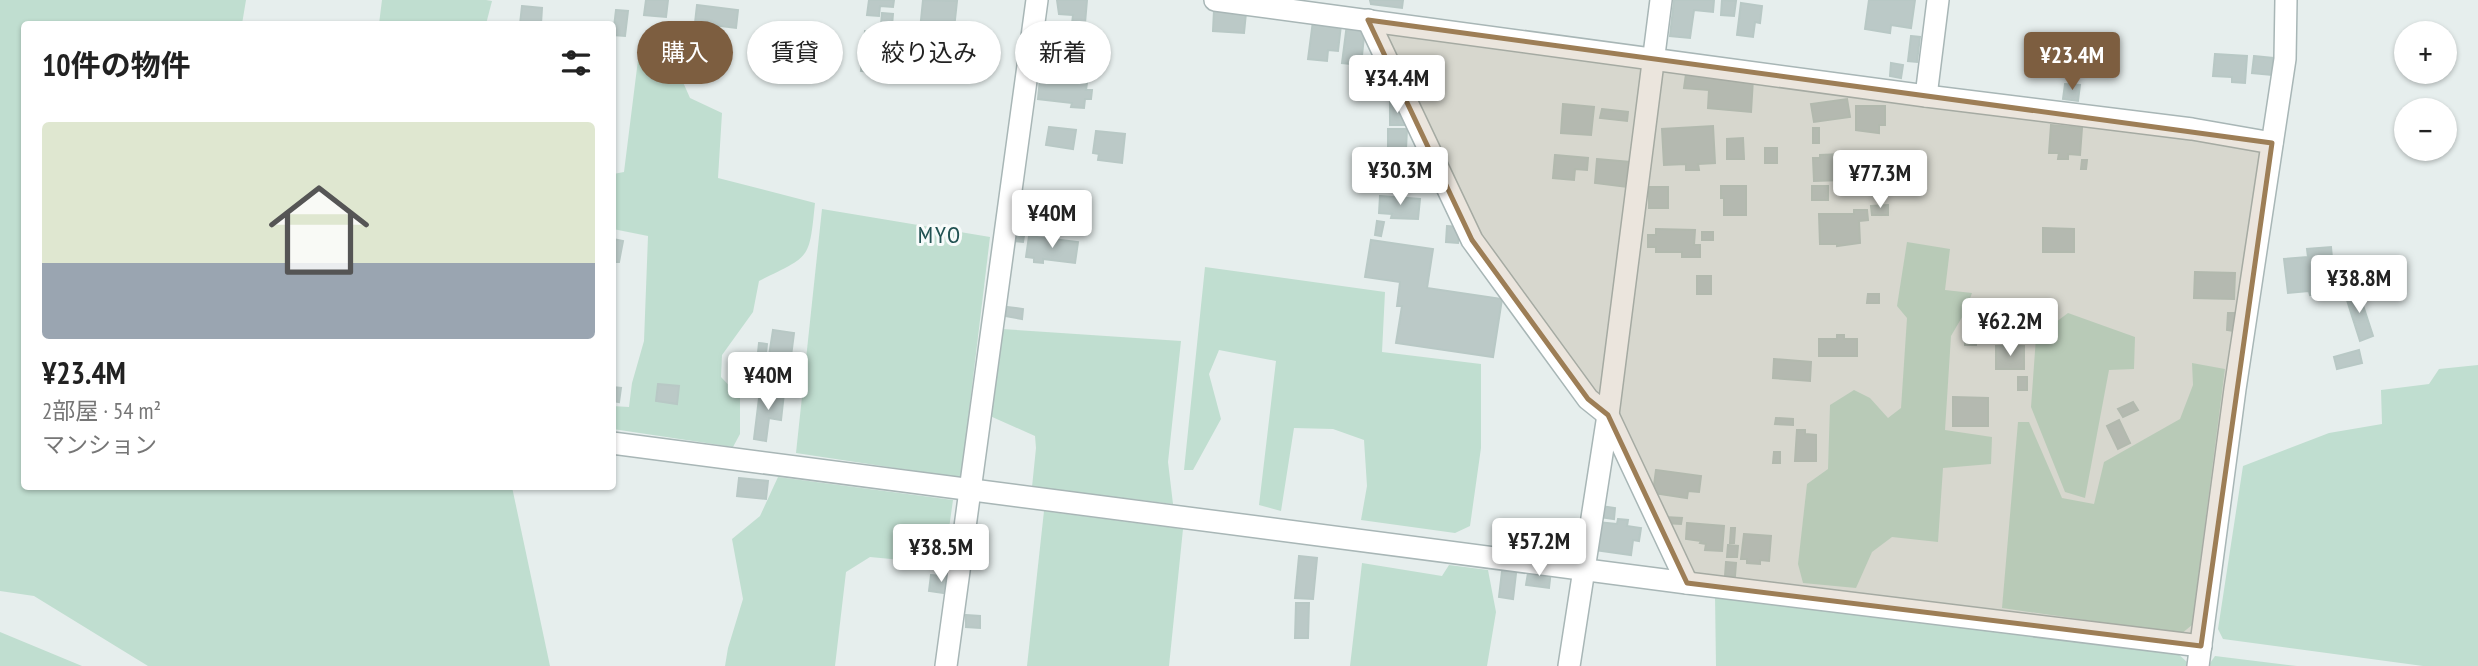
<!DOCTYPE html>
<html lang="ja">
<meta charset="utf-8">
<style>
:root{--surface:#fff;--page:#f6f6f6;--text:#222;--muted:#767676;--line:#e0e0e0;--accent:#7d5e40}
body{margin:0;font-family:"PT Sans Narrow","Noto Sans JP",sans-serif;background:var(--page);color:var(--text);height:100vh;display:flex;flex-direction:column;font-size:26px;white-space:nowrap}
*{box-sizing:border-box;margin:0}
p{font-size:23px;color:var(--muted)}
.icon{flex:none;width:38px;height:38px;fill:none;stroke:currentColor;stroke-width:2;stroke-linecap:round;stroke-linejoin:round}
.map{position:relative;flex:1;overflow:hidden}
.drawer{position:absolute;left:21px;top:21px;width:595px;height:469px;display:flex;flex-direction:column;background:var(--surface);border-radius:7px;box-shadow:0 2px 5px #0004}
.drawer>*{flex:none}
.hud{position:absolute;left:637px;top:21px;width:665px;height:63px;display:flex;gap:14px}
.tools{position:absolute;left:2394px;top:21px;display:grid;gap:14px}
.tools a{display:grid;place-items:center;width:63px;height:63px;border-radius:50%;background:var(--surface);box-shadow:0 2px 5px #0004;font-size:35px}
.price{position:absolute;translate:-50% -60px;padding:0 16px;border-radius:7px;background:#fff;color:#222;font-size:23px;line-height:46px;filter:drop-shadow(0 2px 4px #0008)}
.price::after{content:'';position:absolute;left:50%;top:42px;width:21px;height:16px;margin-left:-10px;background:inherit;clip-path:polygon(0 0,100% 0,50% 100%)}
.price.current{background:var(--accent);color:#fff}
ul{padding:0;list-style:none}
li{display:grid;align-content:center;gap:14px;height:371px;padding:0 21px}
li+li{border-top:2px solid var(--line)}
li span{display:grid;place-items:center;height:217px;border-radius:7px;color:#555}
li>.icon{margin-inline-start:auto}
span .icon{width:126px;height:126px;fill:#fffc;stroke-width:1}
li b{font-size:30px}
h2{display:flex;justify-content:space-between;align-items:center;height:84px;padding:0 21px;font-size:30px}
.pill{padding:0 24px;border-radius:32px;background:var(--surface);box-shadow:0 2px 5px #0004;font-size:24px;line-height:63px}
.pill.current{background:var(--accent);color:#fff}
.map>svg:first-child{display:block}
</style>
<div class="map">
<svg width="2478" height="666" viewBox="0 0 2478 666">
<rect width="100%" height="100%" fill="#e6eeed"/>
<g fill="#c0ded0">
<path d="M0,0h246l-4,24h-218v462l488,1 38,179h-402l-114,-70 -34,-5z"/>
<path d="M382,0h104l6,1 -6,23h-107z"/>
<path d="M638,60l37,4 15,34 32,15 -4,65 97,25c-6,58 -4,52 -56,78l-6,31 -31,43 -1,22 19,20v37l-7,13 -120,-18 -1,-23 17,1 3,-24 12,-42 4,-105 -35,-7v-55l11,-2z"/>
<path d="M822,209l168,28 -29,241 -165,-25z"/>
<path d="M1907,242l43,7 -5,41 27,3 -7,19 -14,24 -6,94 47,7 -1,27 -48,4 -5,74 -46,-5 -20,15 -16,36 -53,-5 -5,-19 9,-80 21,-15 2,-64 24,-15 16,8 18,20 13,-10 6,-90 -10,-12z"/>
<path d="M1205,267l180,25 -3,60 99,12v84l-11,78 -15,7 -94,-13 6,-34 -3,-46 -31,-11 -39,-1 -13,83 -22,-6 17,-144 -57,-11 -10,24 12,45 -28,51h-9z"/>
<path d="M2068,313l67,24 -1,32 -25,1 -24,128 -20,-6 -34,-85 5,-70z"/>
<path d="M1002,329l179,12 -13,121 5,42 -141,-17 4,-39 -1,-12 -45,-20z"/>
<path d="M2192,363l33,6 -33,256 -11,9 -179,-26 16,-186h11l33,76 32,6 10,-42 76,-43 13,-34z"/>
<path d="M2478,365v301h-55l-200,-27 -5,-10 25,-163 86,-33 53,-9 -1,-34 48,-6 10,-15z"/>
<path d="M778,477l175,23 -9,64 -74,-7 -24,15 -11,94h-110l3,-18 15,-49 -11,-60 28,-23z"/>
<path d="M1044,511l139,18 -14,137h-142z"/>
<path d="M1362,563l80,13 7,-11 39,5 8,42 -9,54h-137z"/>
<path d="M1715,595l461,57 11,10 -1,4h-470z"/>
<path d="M0,632l82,34h-82z"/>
<path d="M2215,656l82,10h-89z"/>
</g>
<g fill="#bbc9c7" stroke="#b8c8c5" stroke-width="2">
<path d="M646,0h22l-2,17 -22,-2z"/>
<path d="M869,0h25l-1,7 -13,-1 -1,10 -12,-1z"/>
<path d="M923,0l34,1 -3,28 -22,-2 -1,4 -11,-1z"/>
<path d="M1057,0h30l-3,35 -13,-2 2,-18 -14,-1z"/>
<path d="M1370,0h33l-1,8 -31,-4z"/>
<path d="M1674,0h40l-1,12 -19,-2 -4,28 -20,-2z"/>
<path d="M1722,0l14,1 -2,15 -13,-1z"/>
<path d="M1869,0h46l-4,28 -20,-3 -1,8 -25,-4z"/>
<path d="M1741,3l21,3 -2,17 -5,-1 -2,15 -16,-2z"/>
<path d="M697,5l41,5 -2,18 -41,-5z"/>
<path d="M522,6l20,2 -1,16h-21z"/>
<path d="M616,10l12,1 -3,25 -12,-1z"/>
<path d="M1214,10l32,3 -2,20 -31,-2z"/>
<path d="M882,13l11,1 -1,12 -11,-1z"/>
<path d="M1313,21l28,4 -3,26 -10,-1 -1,11 -19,-2z"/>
<path d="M1347,24l18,3 -4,38 -19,-2z"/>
<path d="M865,31l23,2 -4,41 -23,-3z"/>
<path d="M1911,36l9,1 -3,25 -9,-1z"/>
<path d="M2068,36l30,4 -3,22 -11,-1 -1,5 -8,-1 1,-6 -11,-1z"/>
<path d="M940,38l16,2 -3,20 -15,-2z"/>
<path d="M1071,52l11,1 -1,13 -11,-1z"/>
<path d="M2215,54l32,2 -2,27 -13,-1v-5l-19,-1z"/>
<path d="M2254,56l19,2 -1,17 -20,-2z"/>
<path d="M1891,63l12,2 -2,13 -11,-2z"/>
<path d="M921,66l15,2 -1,11 -15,-2z"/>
<path d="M1686,74l67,5 -2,33 -43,-4 1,-18 -25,-2z"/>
<path d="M1040,78l47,5 -1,7h6l-1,9h-6l-1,9 -13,-1 1,-4 -34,-4z"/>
<path d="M2065,84l15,1 -2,16 -15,-2z"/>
<path d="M1847,99l3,18 -36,5 -3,-18z"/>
<path d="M1390,102h8l11,23h-19z"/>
<path d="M1563,104l31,3 -3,28 -30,-2z"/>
<path d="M1856,106h29v19h-6v8l-23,-3z"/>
<path d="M1602,109l26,3 -1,9 -27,-3z"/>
<path d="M2051,125l31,3 -2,27 -12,-1v5h-10l1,-6h-10z"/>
<path d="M1713,126l2,37 -17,1 1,6h-13v-6l-22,1 -2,-36z"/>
<path d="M1049,127l27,3 -3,19 -27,-4z"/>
<rect x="1813" y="128" width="6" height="15"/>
<path d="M1388,129h19l-1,20 -18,-1z"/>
<path d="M1096,131l29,3 -3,29 -24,-3 1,-6 -6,-1z"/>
<path d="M1743,138l1,21h-17v-20z"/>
<rect x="1765" y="148" width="12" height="15"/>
<path d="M1842,154l1,26 -29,1 -1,-23h7v-3z"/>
<path d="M1388,155l22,3 -5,33 -22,-3z"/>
<path d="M1555,155l33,3 -1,12 -12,-1 -1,11 -21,-2z"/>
<path d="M1597,159l33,3 -3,25 -32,-4z"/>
<path d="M2082,160h5l-1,9h-5z"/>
<path d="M1721,186h25v29h-22v-17h-3z"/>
<rect x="1812" y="186" width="16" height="14"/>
<rect x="1649" y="187" width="19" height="21"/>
<path d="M1380,196l40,3 -2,20 -27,-1 1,-4 -13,-1z"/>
<path d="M1888,205v10h-16l-1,-9z"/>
<path d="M1854,210h13l1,10 -9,1 1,22 -23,3v-2h-17l-1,-30h35z"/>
<path d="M1377,221l7,1 -3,14 -6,-1z"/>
<path d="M1447,226l12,1 -1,16 -12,-1z"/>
<path d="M2043,228l31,1v23h-31z"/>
<path d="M1656,229l39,1 -1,15h6v12h-18v-5h-26v-5h-8v-12h8z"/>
<rect x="1702" y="232" width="11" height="8"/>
<path d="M1013,235l11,1 -1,6 -11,-1z"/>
<path d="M1029,236l49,6 -3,21 -32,-4v4l-9,-1v-4l-8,-1z"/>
<path d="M613,239l10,2 -4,21h-7z"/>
<path d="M1371,240l62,9 -6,39 75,11 -9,58 -97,-14 6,-37h-5l3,-24 -35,-5z"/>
<path d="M2331,247l1,11h-4l3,31 -9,1v3l-12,2 -1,-4 -21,2 -4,-34 24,-2 -1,-8z"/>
<path d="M2195,272l40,1 -1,26 -40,-1z"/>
<rect x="1697" y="276" width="14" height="18"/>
<path d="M2358,290l15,46 -13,5 -15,-47z"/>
<path d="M1868,294h11v9h-12z"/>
<path d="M1007,307l16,2 -1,10 -17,-3z"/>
<path d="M2228,313h7l-1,18 -7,-1z"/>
<path d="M1964,324h11l1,21h-11z"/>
<path d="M773,330l21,3 -4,31 -22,-2z"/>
<path d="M1837,335h7v4h13v17h-38v-17h18z"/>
<path d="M759,343l8,1 -2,19 -8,-1z"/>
<rect x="1996" y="346" width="28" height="23"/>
<path d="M2359,350l3,13 -25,6 -3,-12z"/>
<path d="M1774,359l37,3 -1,19 -37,-3z"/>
<rect x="2018" y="377" width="9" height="13"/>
<path d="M658,384l21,2 -2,18 -21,-3z"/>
<path d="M612,387l9,1 -2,14 -7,-1z"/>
<path d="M760,390l24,3 -3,27 -12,-2 -3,23 -12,-2z"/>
<path d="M1953,397l35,1v28h-35z"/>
<path d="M2133,402l5,8 -15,7 -5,-8z"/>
<path d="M1776,418l17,1v6l-18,-1z"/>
<path d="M2119,420l11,23 -12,6 -11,-23z"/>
<path d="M1797,430h8v4l11,1v26h-21z"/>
<path d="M1774,452h6v11h-7z"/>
<path d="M1656,470l45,6 -2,16 -11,-1 -1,7 -34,-5z"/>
<path d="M739,478l29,3 -2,18 -29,-3z"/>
<path d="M1601,506l14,2 -1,11 -15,-2z"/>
<path d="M1664,517l18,1 -1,6 -17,-1z"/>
<path d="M1618,519l10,1 -1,6 14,2 -2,13 -6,-1 -2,15 -37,-5 4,-28 19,2z"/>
<path d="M1687,523l37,3 -2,25 -17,-1 1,-6 -6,-1 1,-2 -15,-2z"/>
<path d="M1731,528h4l-1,15h-4z"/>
<path d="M1744,534l27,2 -2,25 -9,-1v4l-13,-1v-4h-6z"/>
<path d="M1728,545l10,1 -1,11h-10z"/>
<path d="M1299,556l18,2 -4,41 -18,-1z"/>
<path d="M1726,562l10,1 -1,13h-10z"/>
<path d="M1503,563l14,2 -4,34 -14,-2z"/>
<path d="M1529,567l22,3 -2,18 -23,-3z"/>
<path d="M931,575l22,2 -2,17 -22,-3z"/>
<path d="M1296,603h13l-1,35h-13z"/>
<path d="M966,615l14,1v12l-14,-1z"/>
</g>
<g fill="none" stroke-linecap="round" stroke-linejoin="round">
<defs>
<g id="street">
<path d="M1215,0l711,96 266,33 80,14"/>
<path d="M1368,20l104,220 116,159 20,16 79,168"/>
<path d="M1926,96l12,-96"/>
<path d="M612,443l1075,140 514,63"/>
<path d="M946,666l91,-666"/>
<path d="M1569,666l39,-251 53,-415"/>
<path d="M2198,666l37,-277 50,-330 1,-59"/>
</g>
</defs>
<use href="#street" stroke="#a8b6b6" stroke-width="24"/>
<use href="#street" stroke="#fff" stroke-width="21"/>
</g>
<path fill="#9d7e56" fill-opacity="0.2" stroke="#9d7e56" stroke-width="5" stroke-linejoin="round" d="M1368,20l904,123 -71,503 -514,-63 -79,-168 -20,-16 -116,-159z"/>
<g text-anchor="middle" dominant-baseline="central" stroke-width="6" stroke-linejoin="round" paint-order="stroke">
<g font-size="24" letter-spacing="2" fill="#215252" stroke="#f7fbfa">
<text x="940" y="234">MYO</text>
</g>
</g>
</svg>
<div class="tools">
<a>+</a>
<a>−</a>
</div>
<b class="price current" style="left:2072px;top:92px">¥23.4M</b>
<b class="price" style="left:1397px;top:115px">¥34.4M</b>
<b class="price" style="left:1400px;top:207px">¥30.3M</b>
<b class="price" style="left:1880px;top:210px">¥77.3M</b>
<b class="price" style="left:1052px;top:250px">¥40M</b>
<b class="price" style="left:2359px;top:315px">¥38.8M</b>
<b class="price" style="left:2010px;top:358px">¥62.2M</b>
<b class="price" style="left:768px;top:412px">¥40M</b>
<b class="price" style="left:1539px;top:578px">¥57.2M</b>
<b class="price" style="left:941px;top:584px">¥38.5M</b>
<div class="hud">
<a class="pill current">購入</a>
<a class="pill">賃貸</a>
<a class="pill">絞り込み</a>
<a class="pill">新着</a>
</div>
<section class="drawer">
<h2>10件の物件<svg class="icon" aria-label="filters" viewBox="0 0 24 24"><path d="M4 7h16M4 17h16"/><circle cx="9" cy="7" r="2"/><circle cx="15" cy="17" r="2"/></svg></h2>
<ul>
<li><span style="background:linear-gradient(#dfe7d0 65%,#9aa5b1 0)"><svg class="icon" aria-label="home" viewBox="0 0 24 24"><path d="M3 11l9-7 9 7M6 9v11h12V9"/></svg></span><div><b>¥23.4M</b><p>2部屋 · 54 m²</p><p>マンション</p></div></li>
</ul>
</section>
</div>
